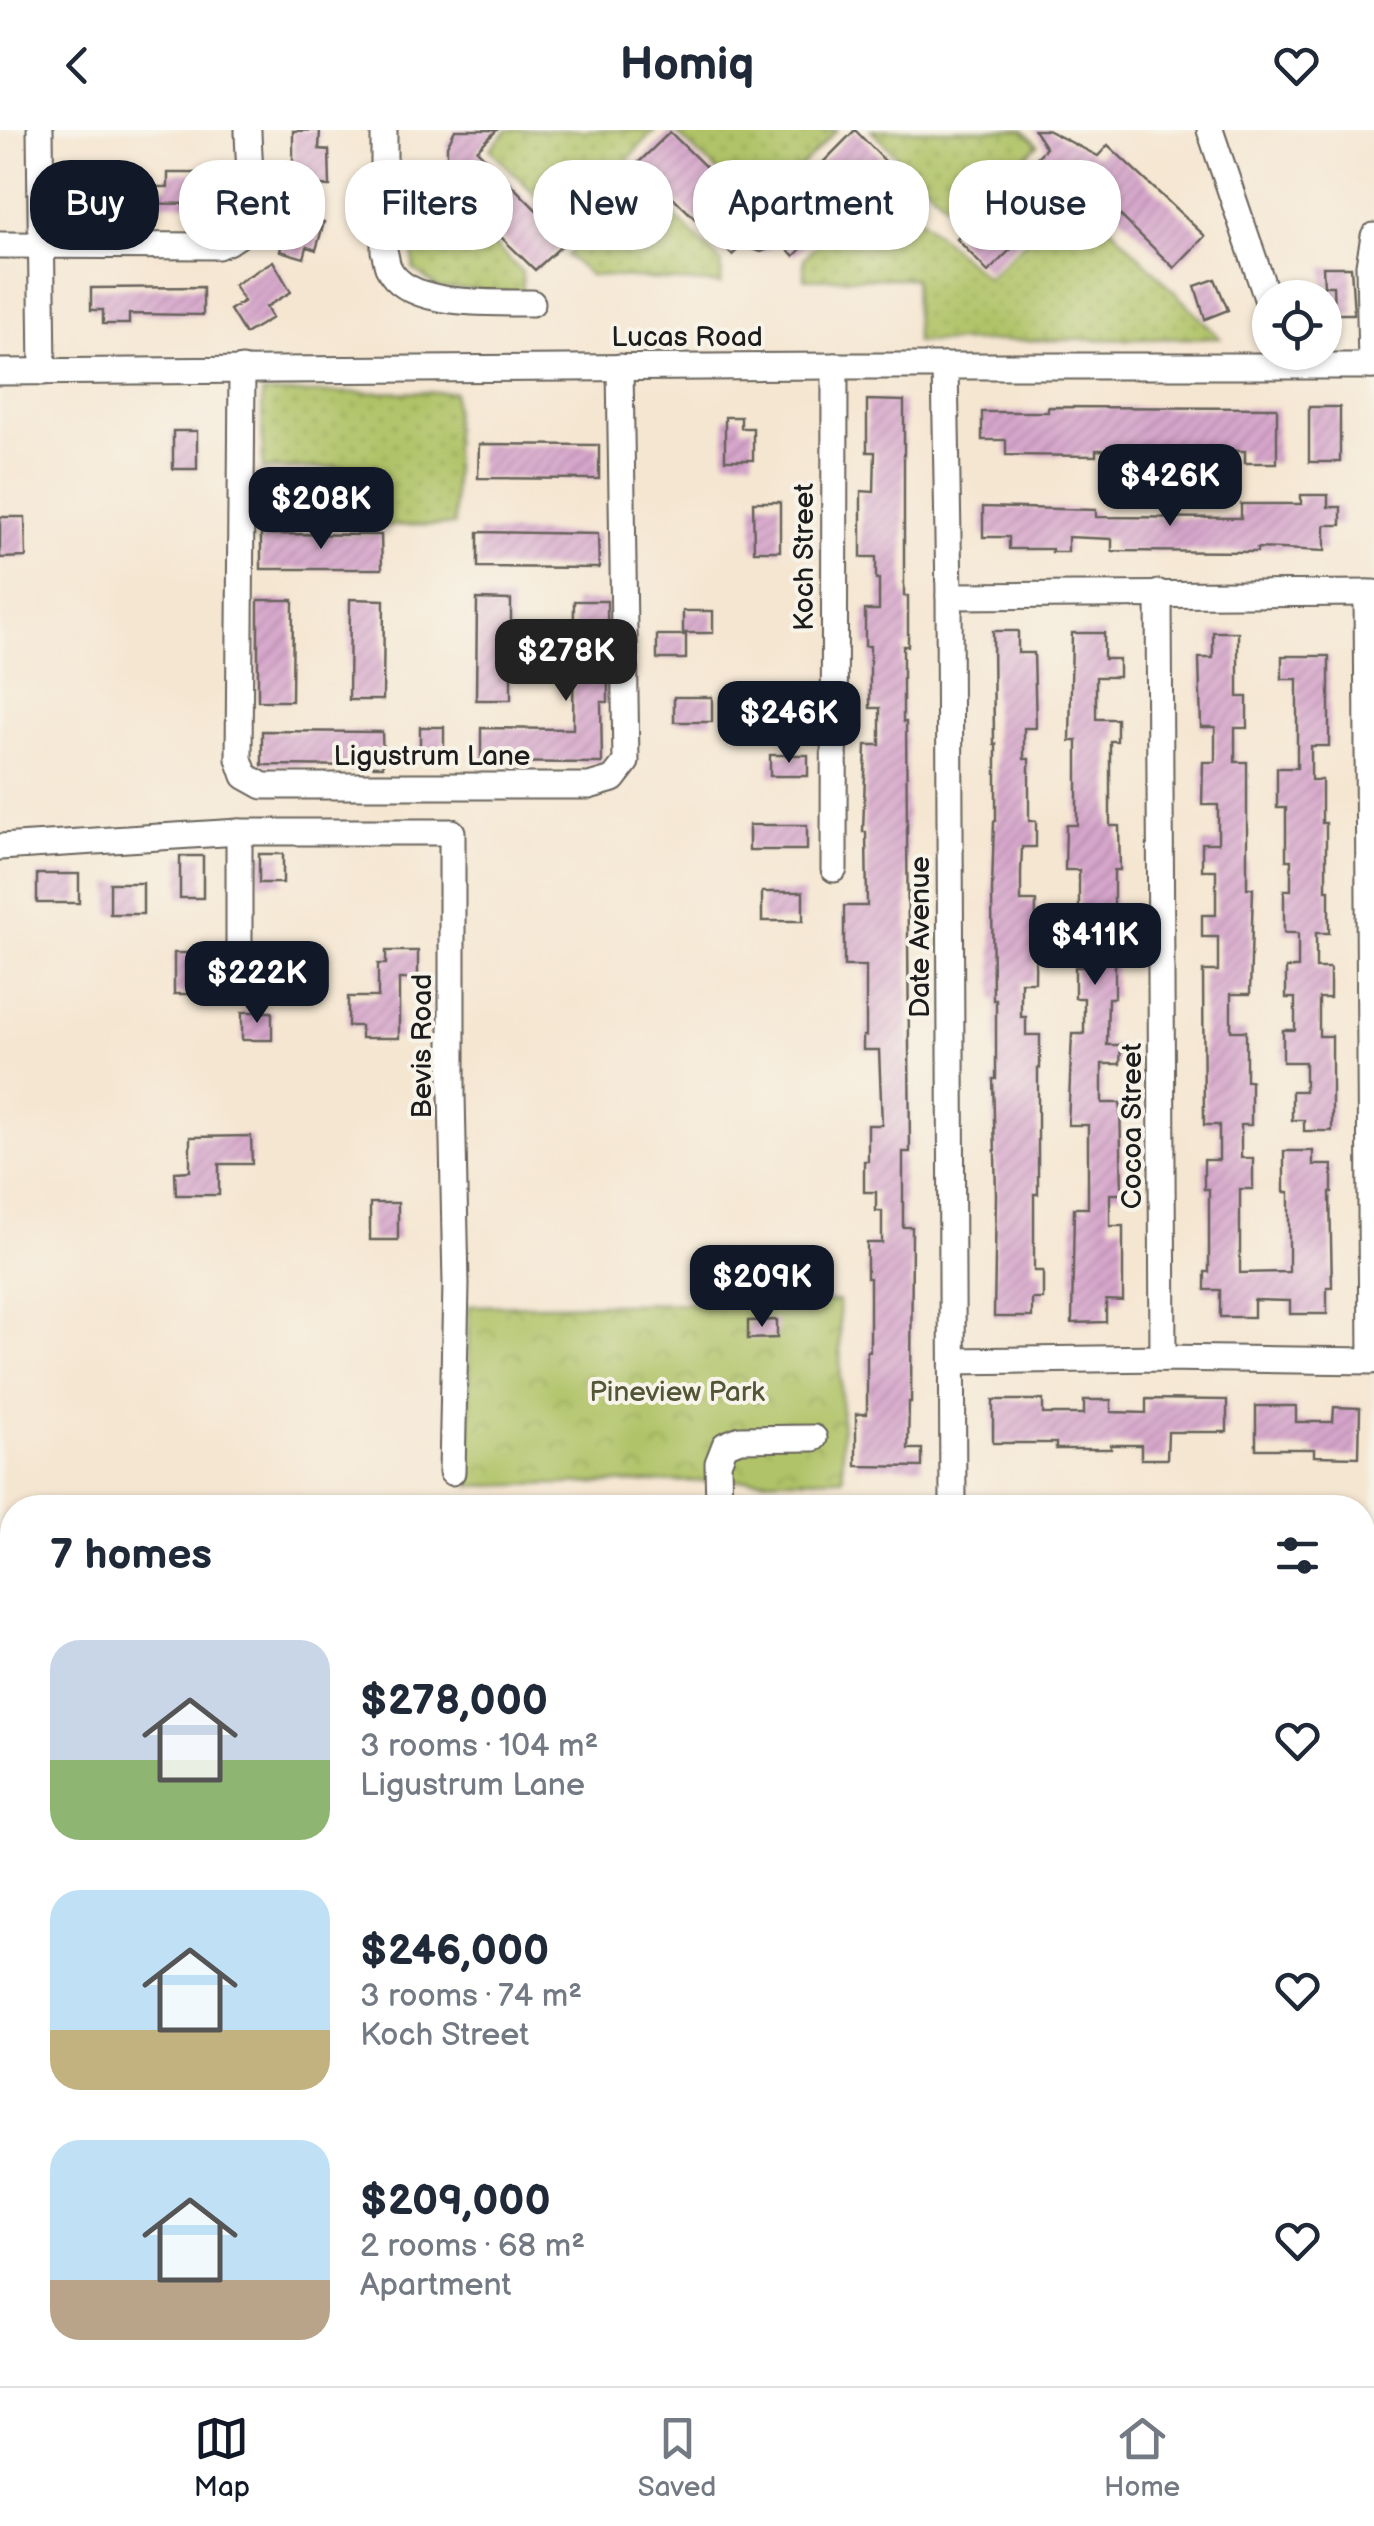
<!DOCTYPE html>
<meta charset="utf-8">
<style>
:root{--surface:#fff;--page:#f2f2f3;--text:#1f2937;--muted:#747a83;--line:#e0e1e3;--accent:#111827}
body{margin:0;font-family:"Balsamiq Sans",sans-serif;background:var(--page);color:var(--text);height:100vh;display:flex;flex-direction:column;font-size:38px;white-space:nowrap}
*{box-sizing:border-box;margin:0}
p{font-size:32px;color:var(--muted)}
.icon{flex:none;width:55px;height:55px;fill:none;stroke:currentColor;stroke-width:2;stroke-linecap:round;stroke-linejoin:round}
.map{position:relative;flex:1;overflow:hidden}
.drawer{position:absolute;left:0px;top:1365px;width:1375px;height:892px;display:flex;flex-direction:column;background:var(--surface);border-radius:40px 40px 0 0;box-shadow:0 2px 8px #0004}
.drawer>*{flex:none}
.top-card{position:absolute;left:30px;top:30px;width:1315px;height:90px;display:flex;gap:20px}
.controls{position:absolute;left:1252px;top:150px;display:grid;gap:20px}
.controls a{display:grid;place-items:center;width:90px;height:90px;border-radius:50%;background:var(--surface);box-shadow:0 2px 8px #0004;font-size:50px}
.price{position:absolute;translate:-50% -85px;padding:0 22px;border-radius:20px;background:var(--accent);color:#fff;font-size:32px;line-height:65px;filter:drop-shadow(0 2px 5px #0008)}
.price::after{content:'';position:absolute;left:50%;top:60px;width:30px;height:22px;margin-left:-15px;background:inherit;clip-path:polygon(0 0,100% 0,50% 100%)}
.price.on{background:#222;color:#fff}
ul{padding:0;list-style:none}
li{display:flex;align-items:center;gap:30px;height:250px;padding:0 50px}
li span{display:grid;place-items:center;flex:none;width:280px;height:200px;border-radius:30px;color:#555}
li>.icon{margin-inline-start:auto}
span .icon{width:120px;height:120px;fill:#fffc;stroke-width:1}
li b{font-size:42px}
h2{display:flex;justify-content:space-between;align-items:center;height:120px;padding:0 50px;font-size:42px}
.tag{padding:0 35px;border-radius:40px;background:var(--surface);box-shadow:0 2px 8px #0004;font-size:35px;line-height:90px}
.tag.on{background:var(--accent);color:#fff}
header{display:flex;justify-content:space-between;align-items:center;height:130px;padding:0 50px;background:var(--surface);font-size:45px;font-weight:600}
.dock{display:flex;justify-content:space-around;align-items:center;height:140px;border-top:2px solid var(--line);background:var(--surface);font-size:28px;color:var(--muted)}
.dock a{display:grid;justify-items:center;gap:5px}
.dock .on{color:var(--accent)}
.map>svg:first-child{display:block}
</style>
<header><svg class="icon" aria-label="back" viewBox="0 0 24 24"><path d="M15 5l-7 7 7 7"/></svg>Homiq<svg class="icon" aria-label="heart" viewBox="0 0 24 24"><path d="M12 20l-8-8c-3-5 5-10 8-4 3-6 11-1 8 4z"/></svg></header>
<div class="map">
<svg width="1374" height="2256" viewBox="0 0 1374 2256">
<defs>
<pattern id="grass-dots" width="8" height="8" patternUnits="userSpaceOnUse" patternTransform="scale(2.5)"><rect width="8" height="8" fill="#b0c367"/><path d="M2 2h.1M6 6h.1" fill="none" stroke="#97a759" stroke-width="1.8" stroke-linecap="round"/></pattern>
<pattern id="park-crowns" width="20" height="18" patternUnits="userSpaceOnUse" patternTransform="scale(2.5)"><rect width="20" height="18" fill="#b0c367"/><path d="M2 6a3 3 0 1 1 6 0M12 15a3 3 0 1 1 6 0" fill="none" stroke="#97a759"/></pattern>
<pattern id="building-hatch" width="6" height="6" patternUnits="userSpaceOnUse" patternTransform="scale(2.5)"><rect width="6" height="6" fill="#d6a6cb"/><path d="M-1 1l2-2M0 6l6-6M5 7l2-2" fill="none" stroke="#b78eae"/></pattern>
</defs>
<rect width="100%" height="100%" fill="#f7f3e8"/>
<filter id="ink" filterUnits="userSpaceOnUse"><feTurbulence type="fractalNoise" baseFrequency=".01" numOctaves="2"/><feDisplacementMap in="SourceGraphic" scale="20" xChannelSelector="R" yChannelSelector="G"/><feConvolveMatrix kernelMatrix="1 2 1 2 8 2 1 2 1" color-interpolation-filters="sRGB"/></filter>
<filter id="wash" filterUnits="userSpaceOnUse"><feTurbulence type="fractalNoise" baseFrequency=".0048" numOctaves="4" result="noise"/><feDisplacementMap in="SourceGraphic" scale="40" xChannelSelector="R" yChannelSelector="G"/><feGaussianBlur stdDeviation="2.25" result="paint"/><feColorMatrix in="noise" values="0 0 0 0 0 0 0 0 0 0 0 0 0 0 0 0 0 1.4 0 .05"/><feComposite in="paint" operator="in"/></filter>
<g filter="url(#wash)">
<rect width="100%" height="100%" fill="#f5e6d1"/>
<path fill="#e2d4f3" d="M1363,1924h11v249l-11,-22z"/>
<g fill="url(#grass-dots)" stroke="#667042" stroke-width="2.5">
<path d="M507,0h148l-32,35 99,98 -1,21 -131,-9 -23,-19 14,-15 -91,-92z"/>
<path d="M673,0h164l-78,80z"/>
<path d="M871,0h152l15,15 -79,73z"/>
<path d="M878,52l109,96 90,-85 143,145 -304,4 -2,-64 -110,1v-21z"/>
<path d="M442,64l80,78 1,20 -85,-4 -25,-19 1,-74z"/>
<path d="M454,262v133l-87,1 -1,-59 -103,2 -1,-76z"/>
</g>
<path fill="url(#park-crowns)" stroke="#667042" stroke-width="2.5" d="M839,1171l4,177 -373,8 -2,-180z"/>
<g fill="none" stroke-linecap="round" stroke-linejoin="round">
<g stroke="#65c1e3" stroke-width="5">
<path d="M0,1936l12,48"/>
<path d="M63,2245l3,11"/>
</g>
</g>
<g id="blocks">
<g fill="url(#building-hatch)">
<path d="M320,0l-1,19 10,1 1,36h-11l-9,32 14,4 -8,28 -9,-3 -3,11 -24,-7 19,-65h-6v-55z"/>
<path d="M455,0h42l-20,20 90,91 -32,29 -92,-89 11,-11 -7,-16v-8z"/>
<path d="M855,0l31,32 -92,94 -12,-12 -21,8 -19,-6 -10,9 -94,-92 32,-31 87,85h12z"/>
<path d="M1034,0h13l51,26 10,-11 97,91 -31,32 -92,-90 -94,94 -31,-33 89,-91z"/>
<path d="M95,38h33v19h40v-14h42v31l-127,-1v-23h12z"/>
<path d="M273,131l18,31 -25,15 6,11 -27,16 -15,-24 14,-9 -10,-16z"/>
<path d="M1323,137h28l3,47h-20l-1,-28h-9z"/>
<path d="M1215,149l13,31 -23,9 -10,-33z"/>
<path d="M203,157v28l-74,-1v10h-26v-14h-12v-22z"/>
<path d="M867,270l37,1v195h4v50h-5v76h3l4,430h-7v75h9l-1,175h-2l-1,47h14v18l-66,-1v-52h11v-63h3v-73h-3v-35h15v-32h-6v-19h-12v-31h4v-36h14l-3,-75h-16v-14h3v-70h-22v-60h23l-1,-74h-3l3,-87h14v-37h-10v-62h-5v-36h14v-31h-3v-22h-15v-66l13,1 1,-40h-8z"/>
<path d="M1048,277l229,1v55h-32v-12l-149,-1v6l-90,-1v-15h-24v-28h66z"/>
<rect x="1309" y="277" width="31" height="55"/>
<path d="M725,287h16v11h12v32h-28z"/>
<rect x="173" y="301" width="24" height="38"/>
<path d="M479,314l120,1v34l-121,-1z"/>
<path d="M1301,365h27v12h13v18h-16v26l-68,-3v4l-145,-1v-12l-44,-2v15h-16v-3h-43v-12h-26v-30l113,3v7l145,1v-14h60z"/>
<path d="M753,372h27v49h-26z"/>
<path d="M0,387h25l1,40 -26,1z"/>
<path d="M478,402l120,2 1,34 -121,-1z"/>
<path d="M261,404l120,1 1,34h-121z"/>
<path d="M350,469l34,1 -1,100h-34z"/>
<path d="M477,469l34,1v100h-35z"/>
<path d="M258,470h35l-1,101h-34z"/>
<path d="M574,471h33l1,101h-7l1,61 -121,-1v-34l92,1z"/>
<rect x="683" y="481" width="30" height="22"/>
<path d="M993,501h25v22h16l2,75h-12v31h5v62h7v26h-14l-1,25v29h15l-1,81h-14v35h5v18h14v33h-2v126h-4v77h9v28h-11v18h-38l2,-123 -3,-115h3v-79h-3l-1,-110 2,-69h2v-77h-2z"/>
<path d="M1213,502h25v65h9v31h-12v34h12v126h6l-3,106h-19v37h15v50h5v44h-10v33h12v31h-13v84l49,-1v-80h-5v-41h29v14h19v27h-2l2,95h-5v27h-37v-13l-36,-1v17h-34v-27h-15v-18h4v-83h-5v-29h15v-35h-15l-1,-154h15v-34h-16v-22h14v-45h-14v-27h16v-38h-16l1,-43h12v-35h-14l-2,-69h14z"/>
<path d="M1072,503h32v26h15v18h-23v42h21v22h-7v85h9l1,44h-6v47h-10v35h11v46h-7l-1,47h14l-1,19h-18v39h18l2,91h-12v32h13v75l-17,-1v22l-34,1 2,-115h14v-83h-20l4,-91h12v-36h-9v-31h13v-35h-9v-62h-14l1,-45h11v-84h-7z"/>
<rect x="657" y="505" width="29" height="24"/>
<path d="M1282,526h47v90h-18v34h11v43h4v67h3v43h-13v35h14v30h-11v38h13v95h-28v-11h-12v-29h13v-29h-22v-32h12v-32h-9v-30h12v-35h-14v-43h7v-30h-5v-52h-9v-40h20v-89h-15z"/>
<rect x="674" y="567" width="38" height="25"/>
<rect x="420" y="597" width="24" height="25"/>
<path d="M262,601l120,1 1,34 -121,-1z"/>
<rect x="770" y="625" width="38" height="21"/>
<rect x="749" y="695" width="58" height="25"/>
<rect x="259" y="724" width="24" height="29"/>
<rect x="180" y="726" width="23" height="42"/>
<rect x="37" y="744" width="42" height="29"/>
<rect x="110" y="753" width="33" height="31"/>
<rect x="762" y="762" width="41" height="29"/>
<path d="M386,821h32v28h-19v59h-38v-12h-13v-29h30v-33h8z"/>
<rect x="174" y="823" width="39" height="41"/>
<rect x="242" y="882" width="30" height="28"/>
<path d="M251,1006l1,28h-33v31h-43l-1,-23 15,-1v-34z"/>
<rect x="370" y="1073" width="28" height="37"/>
<path d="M777,1190v18l-29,1v-18z"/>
<path d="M1146,1269l81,1v32h-59l-1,27h-26v-14h-30v4h-55v-6h-63v-43h50v14h41v-14h27v12l35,1z"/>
<path d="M1256,1276h40v16h37l1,-15 26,1 -1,49 -45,-1v-7h-58z"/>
</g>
</g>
</g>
<g filter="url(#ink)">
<use href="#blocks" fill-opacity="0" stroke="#68635b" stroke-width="2.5"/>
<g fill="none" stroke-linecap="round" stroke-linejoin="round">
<defs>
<g id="minor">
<path d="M40,0l3,242"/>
<path d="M384,0v121c2,5 2,11 4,16 19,42 105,35 144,36"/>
<path d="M1210,0l60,177"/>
<path d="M0,115l218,1c7,-3 16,-6 22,-12 16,-17 8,-80 8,-104"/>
<path d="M945,236l4,230 4,912"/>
<path d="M1371,236l-2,-101 5,-29"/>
<path d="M242,239l-3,390 6,17 18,10h326l24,-7 13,-17 -6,-395"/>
<path d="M0,242l835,-6h539"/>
<path d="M1159,463l4,765"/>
<path d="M949,466l425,-3"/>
<path d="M239,702v122"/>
<path d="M0,717l239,-15h213v262l4,190 -4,188"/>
<path d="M834,739l1,-503"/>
<path d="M953,1231l210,-3 209,3 -5,-768"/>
<path d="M719,1378l-1,-45 7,-18 15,-6 74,-1"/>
<path d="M1362,1467h12"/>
<path d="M0,1485h12"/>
<path d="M0,1634l12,23"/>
<path d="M1362,1815h12"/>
<path d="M1362,1929h12"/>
<path d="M1362,2053h12"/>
<path d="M1362,2092l12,23"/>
<path d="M193,2245l3,11"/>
<path d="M726,2245v11"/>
<path d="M936,2245v11"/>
<path d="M1292,2245l5,11"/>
<path d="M1081,2256l44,-11"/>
</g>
</defs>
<use href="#minor" stroke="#68635b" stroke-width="29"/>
<use href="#minor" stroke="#fff" stroke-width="25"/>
</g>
</g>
<g text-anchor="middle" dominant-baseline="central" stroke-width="8" stroke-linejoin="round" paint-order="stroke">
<g font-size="28" fill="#1c1c1c" stroke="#f7f3e8">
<text x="687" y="207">Lucas Road</text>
<text transform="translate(804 427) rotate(-90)">Koch Street</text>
<text x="432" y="626">Ligustrum Lane</text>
<text transform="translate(920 807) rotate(-90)">Date Avenue</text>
<text transform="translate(422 916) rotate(-90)">Bevis Road</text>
<text transform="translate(1132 996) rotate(-90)">Cocoa Street</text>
</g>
<g font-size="28" fill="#505636" stroke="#f7f3e8">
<text x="677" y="1262">Pineview Park</text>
</g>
</g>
</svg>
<div class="controls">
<a><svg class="icon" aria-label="locate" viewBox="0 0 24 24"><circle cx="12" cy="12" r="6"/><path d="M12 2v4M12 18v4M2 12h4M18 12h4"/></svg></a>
</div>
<b class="price" style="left:1170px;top:399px">$426K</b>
<b class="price" style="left:321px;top:422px">$208K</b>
<b class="price on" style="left:566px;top:574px">$278K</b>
<b class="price" style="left:789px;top:636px">$246K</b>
<b class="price" style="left:1095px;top:858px">$411K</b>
<b class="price" style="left:257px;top:896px">$222K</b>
<b class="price" style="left:762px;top:1200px">$209K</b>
<div class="top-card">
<a class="tag on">Buy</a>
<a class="tag">Rent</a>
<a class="tag">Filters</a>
<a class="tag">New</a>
<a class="tag">Apartment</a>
<a class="tag">House</a>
</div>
<section class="drawer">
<h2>7 homes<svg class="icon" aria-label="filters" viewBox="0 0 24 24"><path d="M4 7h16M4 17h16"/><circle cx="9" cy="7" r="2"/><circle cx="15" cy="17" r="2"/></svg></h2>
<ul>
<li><span style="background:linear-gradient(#c9d6e8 60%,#8fb573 0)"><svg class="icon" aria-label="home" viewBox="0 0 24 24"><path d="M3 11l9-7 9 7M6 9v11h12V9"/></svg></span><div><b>$278,000</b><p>3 rooms · 104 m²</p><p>Ligustrum Lane</p></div><svg class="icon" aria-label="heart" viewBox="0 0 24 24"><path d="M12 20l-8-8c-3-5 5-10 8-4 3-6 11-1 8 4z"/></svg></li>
<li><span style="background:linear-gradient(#bfe0f5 70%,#c2b280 0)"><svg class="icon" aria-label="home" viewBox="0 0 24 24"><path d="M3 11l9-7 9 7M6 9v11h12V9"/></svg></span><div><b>$246,000</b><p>3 rooms · 74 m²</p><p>Koch Street</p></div><svg class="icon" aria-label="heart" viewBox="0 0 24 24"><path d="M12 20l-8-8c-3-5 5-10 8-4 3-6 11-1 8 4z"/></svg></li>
<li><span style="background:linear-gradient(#bfe0f5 70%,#b9a48a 0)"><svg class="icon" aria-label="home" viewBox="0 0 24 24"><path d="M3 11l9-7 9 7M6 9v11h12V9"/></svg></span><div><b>$209,000</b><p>2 rooms · 68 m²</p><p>Apartment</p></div><svg class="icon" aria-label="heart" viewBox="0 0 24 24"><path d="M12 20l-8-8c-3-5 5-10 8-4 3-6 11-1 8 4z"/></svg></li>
</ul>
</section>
</div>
<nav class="dock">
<a class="on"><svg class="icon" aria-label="map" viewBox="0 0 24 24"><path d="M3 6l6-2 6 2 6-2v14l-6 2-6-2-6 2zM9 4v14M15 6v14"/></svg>Map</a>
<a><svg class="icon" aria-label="saved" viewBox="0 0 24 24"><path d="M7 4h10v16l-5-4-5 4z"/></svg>Saved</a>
<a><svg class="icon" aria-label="home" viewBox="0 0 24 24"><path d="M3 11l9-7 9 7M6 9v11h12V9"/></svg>Home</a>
</nav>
